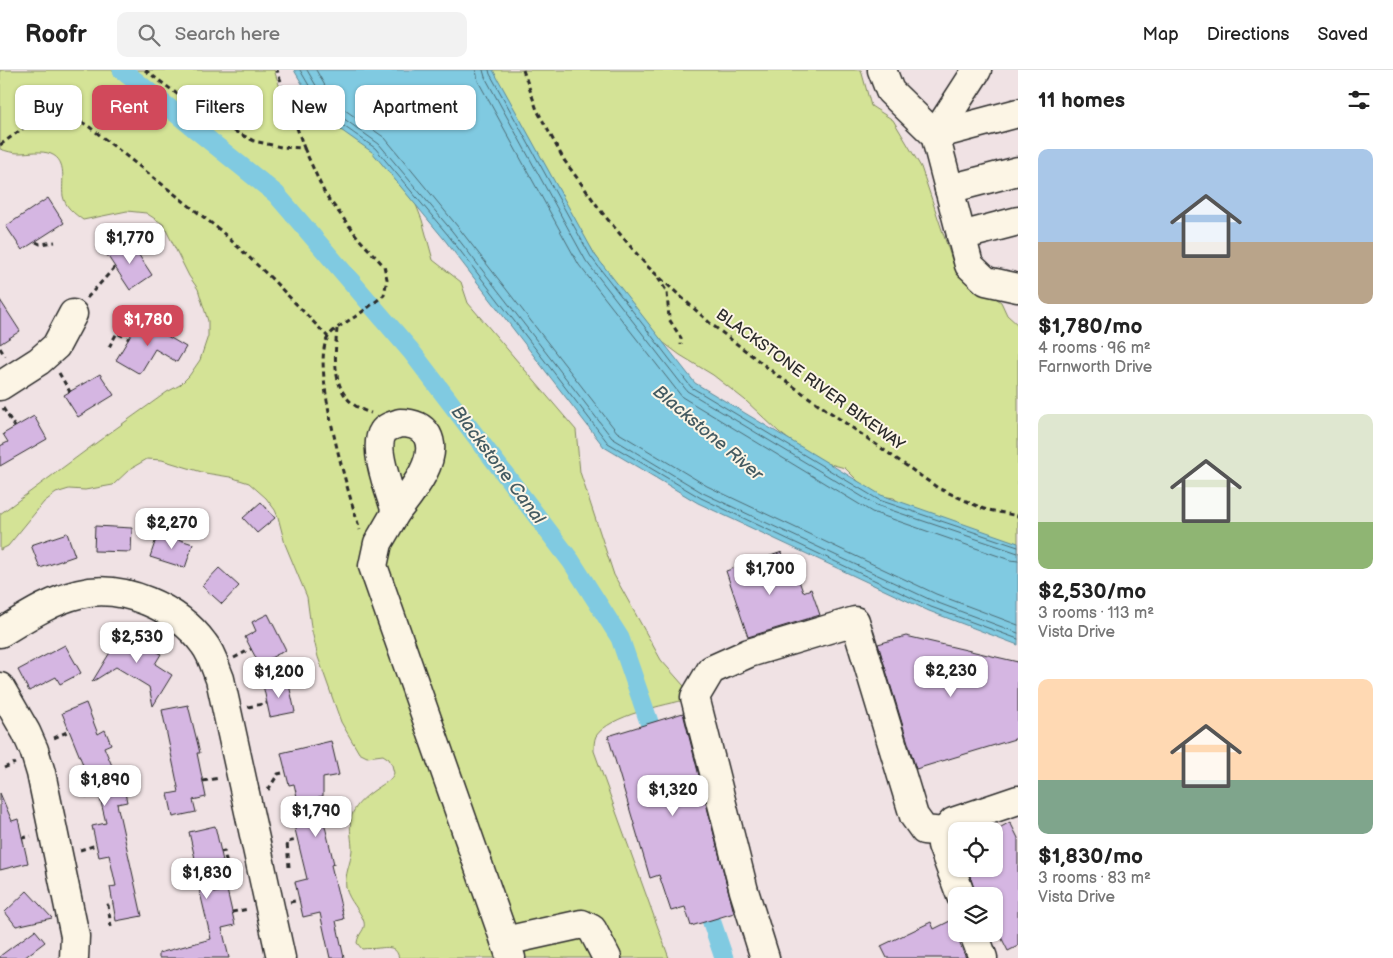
<!DOCTYPE html>
<meta charset="utf-8">
<style>
:root{--surface:#fff;--page:#f2f2f2;--text:#222;--muted:#767676;--line:#e0e0e0;--accent:#d1495b}
body{margin:0;font-family:"Balsamiq Sans",sans-serif;background:var(--page);color:var(--text);height:100vh;display:flex;flex-direction:column;font-size:19px;white-space:nowrap}
*{box-sizing:border-box;margin:0}
p{font-size:16px;color:var(--muted)}
.icon{flex:none;width:28px;height:28px;fill:none;stroke:currentColor;stroke-width:2;stroke-linecap:round;stroke-linejoin:round}
.map{position:relative;flex:1;overflow:hidden}
.details{display:flex;flex-direction:column;background:var(--surface);width:375px}
.details>*{flex:none}
.top-card{position:absolute;left:15px;top:15px;width:475px;height:45px;display:flex;gap:10px}
.fabs{position:absolute;left:948px;top:752px;display:grid;gap:10px}
.fabs a{display:grid;place-items:center;width:55px;height:55px;border-radius:10px;background:var(--surface);box-shadow:0 1px 4px #0004;font-size:25px}
.price{position:absolute;translate:-50% -42px;padding:0 11px;border-radius:10px;background:#fff;color:#222;font-size:16px;line-height:32px;filter:drop-shadow(0 1px 2px #0008)}
.price::after{content:'';position:absolute;left:50%;top:30px;width:15px;height:11px;margin-left:-8px;background:inherit;clip-path:polygon(0 0,100% 0,50% 100%)}
.price.on{background:var(--accent);color:#fff}
ul{padding:0;list-style:none}
li{display:grid;align-content:center;gap:10px;height:265px;padding:0 20px}
li span{display:grid;place-items:center;height:155px;border-radius:10px;color:#555}
li>.icon{margin-inline-start:auto}
span .icon{width:90px;height:90px;fill:#fffc;stroke-width:1}
li b{font-size:21px}
h2{display:flex;justify-content:space-between;align-items:center;height:60px;padding:0 20px;font-size:21px}
.pill{padding:0 18px;border-radius:10px;background:var(--surface);box-shadow:0 1px 4px #0004;font-size:18px;line-height:45px}
.pill.on{background:var(--accent);color:#fff}
header{display:flex;align-items:center;gap:30px;box-sizing:border-box;height:70px;padding:0 25px;background:var(--surface);border-bottom:1px solid var(--line)}
header strong{font-size:24px}
nav{display:flex;gap:28px;margin-inline-start:auto;font-size:18px}
.search{width:350px;height:45px;background:var(--page);display:flex;align-items:center;gap:12px;box-sizing:border-box;padding:0 18px;border-radius:10px;color:var(--muted);font-size:19px}
main{display:flex;flex:1;min-height:0}
.map>svg:first-child{display:block}
</style>
<header>
<strong>Roofr</strong>
<div class="search"><svg class="icon" aria-label="search" viewBox="0 0 24 24"><circle cx="10" cy="10" r="6"/><path d="M15 15l6 6"/></svg>Search here</div>
<nav><a>Map</a><a>Directions</a><a>Saved</a></nav>
</header>
<main>
<div class="map">
<svg width="1018" height="888" viewBox="0 0 1018 888">
<rect width="100%" height="100%" fill="#f0e2e4"/>
<filter id="ink" filterUnits="userSpaceOnUse"><feTurbulence type="fractalNoise" baseFrequency=".02" numOctaves="2"/><feDisplacementMap in="SourceGraphic" scale="10" xChannelSelector="R" yChannelSelector="G"/><feConvolveMatrix kernelMatrix="1 2 1 2 8 2 1 2 1" color-interpolation-filters="sRGB"/></filter>
<g filter="url(#ink)">
<g fill="#d4e396" stroke="#808760">
<path d="M0,0h274l16,47 45,-2 19,2 61,85 7,18 11,40 28,22 7,21 108,127 4,42 34,103 47,85 23,26 5,13c-24,6 -79,16 -93,37 -2,4 -2,10 -2,15l75,207h-270c-3,-12 -10,-11 -20,-10 -6,1 -11,0 -17,1l-5,-6c1,-10 9,-13 7,-21 -3,-11 -15,-21 -18,-34 -2,-13 5,-25 6,-38 0,-10 -3,-21 -1,-31 3,-18 26,-30 40,-40l3,-6 -2,-8 -3,-6 -6,-4 -16,2 -8,-4 -18,-31 -23,-65 -7,-30 -4,-30 -22,-53 -7,-27 -3,-7 -9,-12 -17,-15 -19,-6 -25,-4 -43,-13 -15,-1 -17,10 -17,16 -28,5 -16,-1 -13,4 -12,9 -36,44 -8,4v-36l111,-82 56,-40 13,-7 9,-9 11,-16 8,-24v-15l-10,-32 -9,-13 -26,-52 -17,-11 -19,-2 -44,9c-8,-6 -18,-13 -20,-24 -2,-14 5,-35 -12,-42 -10,-4 -21,-1 -32,-1 -6,0 -13,-2 -19,-4z"/>
<path d="M482,0h379l10,36 22,14 28,47 33,99 47,36 6,13 11,10v228l-110,-42 -14,-13 -13,-2 -17,-9 -19,-19 -19,-5 -34,-21 -13,-10 -34,-32 -32,-25 -33,-20 -20,-15 -28,-25z"/>
</g>
<path fill="#80cae1" stroke="#5e8a98" d="M294,0h199l102,185 100,128 186,112 137,48v102l-89,-34 -231,-108 -94,-56 -160,-208 -72,-87 -51,-36z"/>
<g fill="none" stroke-linecap="round" stroke-linejoin="round">
<g stroke="#4d6b74" stroke-width="1">
<path d="M300,0l25,43 50,35 73,87 160,208 93,55 230,109 87,32"/>
<path d="M307,0l22,38 50,36 73,87 160,207 91,55 230,108 85,32"/>
<path d="M316,0l19,33 50,35 73,89 159,205 90,54 229,108 82,31"/>
<path d="M476,0l2,11 101,184 103,132 190,115 138,48 8,1"/>
<path d="M483,0l2,7 101,184 101,130 189,114 142,48"/>
<path d="M489,0l1,4 101,183 100,130 188,113 139,47"/>
</g>
<g stroke="#80cae1" stroke-width="19">
<path d="M122,0l154,124 135,157 160,210 49,77 38,110"/>
<path d="M703,826l21,62"/>
</g>
</g>
<g fill="#d5b6e2" stroke="#2b2b2b">
<path d="M48,128l16,25 -42,27 -16,-24z"/>
<path d="M129,170l23,35 -22,15 -23,-35z"/>
<path d="M0,230l20,31 -20,13z"/>
<path d="M140,250l46,27 -9,15 -22,-13 -15,25 -24,-14z"/>
<path d="M100,304l14,21 -36,22 -14,-22z"/>
<path d="M34,346l13,23 -47,27v-20l8,-4 -5,-8z"/>
<path d="M261,432l14,16 -18,15 -14,-15z"/>
<path d="M95,456l37,2 -1,24 -37,-1z"/>
<path d="M67,463l8,23 -35,12 -9,-23z"/>
<path d="M158,463l35,11 -8,24 -35,-11z"/>
<path d="M782,482l8,26 7,-3 6,17 8,-3 9,26 -72,22 -22,-66z"/>
<path d="M219,498l20,18 -17,18 -20,-18z"/>
<path d="M268,544l18,36 -27,14 -14,-27 11,-6 -4,-9z"/>
<path d="M123,561l38,23 -6,10 17,11 -19,31 -4,-19 -33,-20 -24,15z"/>
<path d="M906,566l112,26v76l-102,31 -38,-125z"/>
<path d="M65,575l16,28 -21,11 -4,-7 -27,14 -11,-21z"/>
<path d="M288,610l7,32 -25,5 -7,-32z"/>
<path d="M86,633l12,31 7,-4 6,14 -7,3 12,28 5,-1 6,28 -10,2 25,112 -26,5 -6,-34 6,-1 -7,-31 -10,2 -7,-31 14,-3 -7,-29 -13,3 -7,-29 5,-1 -22,-54z"/>
<path d="M188,635l12,48h-3l9,44 -13,3 3,12 -23,5 -5,-23 11,-2 -17,-82z"/>
<path d="M683,643l51,200 -43,13 -6,-19 -14,4 -12,-36 -9,3 -42,-142z"/>
<path d="M331,671l8,34 -16,3v18l-5,1 16,67 -3,1 13,54 -8,2 8,37h-14l-10,-45 -17,4 -8,-35 12,-3 -14,-58 9,-3 -8,-34 -5,1 -8,-32z"/>
<path d="M0,723l12,28 6,-2 10,44 -28,7z"/>
<path d="M1010,752l8,16v108l-10,5 -14,-28v-27h-18l-8,-27h26v-38z"/>
<path d="M215,756l8,35 -15,3 6,29 13,-3 8,35 -13,3 7,30h-70v-5l52,-14 -13,-55 -6,1 -4,-20 8,-2 -7,-31z"/>
<path d="M27,821l25,27 -36,8 -11,-14z"/>
<path d="M950,851l16,37h-79l-6,-12 50,-24 3,7z"/>
<path d="M35,860l10,12 -21,16h-24v-2z"/>
</g>
<g fill="none" stroke-linecap="round" stroke-linejoin="round">
<defs>
<g id="minor">
<path d="M882,0l8,21 45,44 34,130 17,16 32,7"/>
<path d="M935,65l83,-22"/>
<path d="M935,65l42,-65"/>
<path d="M949,119l69,-18"/>
<path d="M961,166l57,-15"/>
<path d="M0,316l39,-25 17,-15 17,-32"/>
<path d="M400,353c10,0 21,2 27,12 13,24 -17,59 -31,77 -5,-17 -24,-64 -13,-80 3,-5 11,-7 17,-9z"/>
<path d="M396,442l-18,31 -5,23 138,392"/>
<path d="M0,563c25,-15 50,-32 79,-39 43,-11 99,14 125,50 8,10 11,23 16,35l61,279"/>
<path d="M0,617l26,45 8,18 7,23 34,163 -1,22"/>
<path d="M961,826l-19,-51 2,-13 9,-10 65,-22"/>
<path d="M974,864l9,24"/>
<path d="M505,871l77,-17 10,5 15,29"/>
<path d="M765,888l-21,-67 -49,-194 16,-27 38,-17 106,-32 59,195 10,14 20,2"/>
</g>
</defs>
<use href="#minor" stroke="#2b2b2b" stroke-width="31"/>
<g stroke="#2b2b2b" stroke-width="3" stroke-dasharray="5 4" stroke-linecap="butt">
<path d="M145,0l67,50 42,21 27,6 23,1 -27,-78"/>
<path d="M523,0l14,40 27,50 40,55 43,51 64,58 66,51 161,113 46,21 34,7"/>
<path d="M0,75c32,-23 48,-40 87,-20l133,105 51,48 57,59"/>
<path d="M304,78l21,46 34,45 25,27 3,13 -3,16c-10,8 -20,16 -31,23 -9,6 -21,11 -26,21 -16,30 22,156 33,191"/>
<path d="M36,172l4,2 15,-2"/>
<path d="M658,208l9,14 2,27 12,19v7"/>
<path d="M87,228l28,-31"/>
<path d="M337,259c-3,34 -6,72 34,84"/>
<path d="M109,277l8,-14 12,6"/>
<path d="M0,278l5,8"/>
<path d="M59,303l11,19"/>
<path d="M3,338l12,19"/>
<path d="M140,572l8,-15"/>
<path d="M234,588l17,-9"/>
<path d="M248,637l19,-4"/>
<path d="M54,668l15,-7"/>
<path d="M4,698l11,-5"/>
<path d="M203,711l16,-3"/>
<path d="M268,720l10,-16 8,-2"/>
<path d="M22,768l9,-2"/>
<path d="M80,780l16,-5"/>
<path d="M221,782l3,-1 3,14"/>
<path d="M289,797l-2,-25 10,-2"/>
<path d="M290,832l9,-2"/>
<path d="M232,842l17,-3"/>
<path d="M111,857l-3,-22 5,-1"/>
</g>
<use href="#minor" stroke="#fcf5e5" stroke-width="28"/>
</g>
</g>
<g text-anchor="middle" dominant-baseline="central" stroke-width="4" stroke-linejoin="round" paint-order="stroke">
<g font-size="16" fill="#2b2b2b" stroke="#fcf5e5">
<text transform="translate(810 310) rotate(36)">BLACKSTONE RIVER BIKEWAY</text>
</g>
<g font-size="18" font-style="italic" fill="#445b62" stroke="#fcf5e5">
<text transform="translate(708 363) rotate(40)">Blackstone River</text>
<text transform="translate(498 395) rotate(53)">Blackstone Canal</text>
</g>
</g>
</svg>
<div class="fabs">
<a><svg class="icon" aria-label="locate" viewBox="0 0 24 24"><circle cx="12" cy="12" r="6"/><path d="M12 2v4M12 18v4M2 12h4M18 12h4"/></svg></a>
<a><svg class="icon" aria-label="layers" viewBox="0 0 24 24"><path d="M12 4l9 5-9 5-9-5zM3 14l9 5 9-5"/></svg></a>
</div>
<b class="price" style="left:130px;top:195px">$1,770</b>
<b class="price on" style="left:148px;top:277px">$1,780</b>
<b class="price" style="left:172px;top:480px">$2,270</b>
<b class="price" style="left:770px;top:526px">$1,700</b>
<b class="price" style="left:137px;top:594px">$2,530</b>
<b class="price" style="left:951px;top:628px">$2,230</b>
<b class="price" style="left:279px;top:629px">$1,200</b>
<b class="price" style="left:105px;top:737px">$1,890</b>
<b class="price" style="left:673px;top:747px">$1,320</b>
<b class="price" style="left:316px;top:768px">$1,790</b>
<b class="price" style="left:207px;top:830px">$1,830</b>
<div class="top-card">
<a class="pill">Buy</a>
<a class="pill on">Rent</a>
<a class="pill">Filters</a>
<a class="pill">New</a>
<a class="pill">Apartment</a>
</div>
</div>
<section class="details">
<h2>11 homes<svg class="icon" aria-label="filters" viewBox="0 0 24 24"><path d="M4 7h16M4 17h16"/><circle cx="9" cy="7" r="2"/><circle cx="15" cy="17" r="2"/></svg></h2>
<ul>
<li><span style="background:linear-gradient(#a9c7e8 60%,#b9a48a 0)"><svg class="icon" aria-label="home" viewBox="0 0 24 24"><path d="M3 11l9-7 9 7M6 9v11h12V9"/></svg></span><div><b>$1,780/mo</b><p>4 rooms · 96 m²</p><p>Farnworth Drive</p></div></li>
<li><span style="background:linear-gradient(#dfe7d0 70%,#8fb573 0)"><svg class="icon" aria-label="home" viewBox="0 0 24 24"><path d="M3 11l9-7 9 7M6 9v11h12V9"/></svg></span><div><b>$2,530/mo</b><p>3 rooms · 113 m²</p><p>Vista Drive</p></div></li>
<li><span style="background:linear-gradient(#ffd9b3 65%,#7fa58c 0)"><svg class="icon" aria-label="home" viewBox="0 0 24 24"><path d="M3 11l9-7 9 7M6 9v11h12V9"/></svg></span><div><b>$1,830/mo</b><p>3 rooms · 83 m²</p><p>Vista Drive</p></div></li>
</ul>
</section>
</main>
